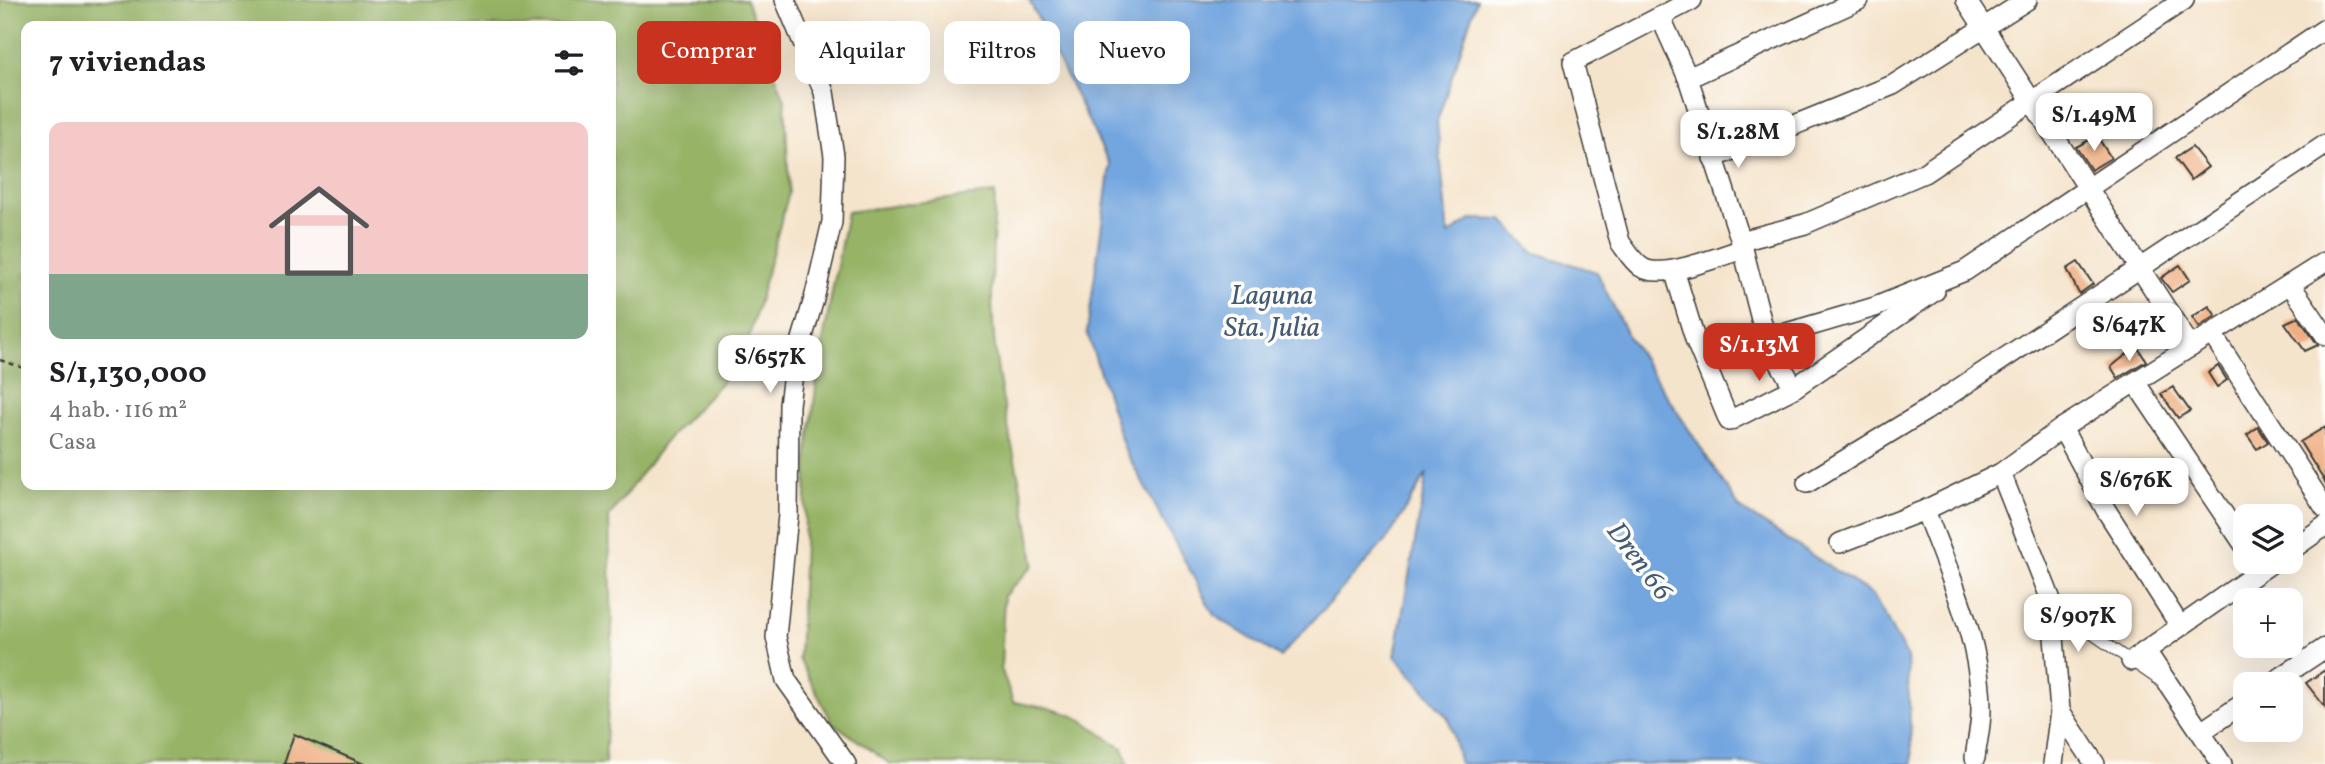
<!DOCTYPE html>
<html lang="es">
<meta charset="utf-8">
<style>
:root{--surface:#fff;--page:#f6f6f6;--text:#202124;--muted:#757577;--line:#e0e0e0;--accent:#c8321e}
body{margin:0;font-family:Vollkorn,serif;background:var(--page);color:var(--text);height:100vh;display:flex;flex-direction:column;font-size:26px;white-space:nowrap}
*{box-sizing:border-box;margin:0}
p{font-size:23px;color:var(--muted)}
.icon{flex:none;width:38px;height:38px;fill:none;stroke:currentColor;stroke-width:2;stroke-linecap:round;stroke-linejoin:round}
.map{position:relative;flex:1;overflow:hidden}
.sheet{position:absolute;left:21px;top:21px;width:595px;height:469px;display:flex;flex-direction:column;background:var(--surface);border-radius:14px;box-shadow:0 7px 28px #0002}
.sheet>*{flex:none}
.banner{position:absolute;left:637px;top:21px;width:665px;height:63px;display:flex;gap:14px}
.fabs{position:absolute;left:2233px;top:504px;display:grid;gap:14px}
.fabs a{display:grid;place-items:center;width:70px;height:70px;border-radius:14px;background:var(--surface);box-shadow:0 7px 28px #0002;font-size:35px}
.price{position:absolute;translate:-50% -60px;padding:0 16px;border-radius:14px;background:#fff;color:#222;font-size:23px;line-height:46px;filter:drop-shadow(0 2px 4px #0008)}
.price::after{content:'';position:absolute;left:50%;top:42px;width:21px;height:16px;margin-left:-10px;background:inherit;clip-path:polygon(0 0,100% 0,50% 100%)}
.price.selected{background:var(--accent);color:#fff}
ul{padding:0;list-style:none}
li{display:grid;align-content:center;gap:14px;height:371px;padding:0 28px}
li+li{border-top:2px solid var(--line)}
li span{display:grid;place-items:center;height:217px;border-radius:14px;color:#555}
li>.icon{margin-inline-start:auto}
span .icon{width:126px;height:126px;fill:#fffc;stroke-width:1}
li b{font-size:30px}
h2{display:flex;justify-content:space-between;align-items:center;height:84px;padding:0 28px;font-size:30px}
.tag{padding:0 24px;border-radius:14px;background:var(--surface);box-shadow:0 7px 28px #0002;font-size:24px;line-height:63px}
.tag.selected{background:var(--accent);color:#fff}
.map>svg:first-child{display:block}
</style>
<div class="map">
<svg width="2325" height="764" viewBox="0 0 2325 764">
<rect width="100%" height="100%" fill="#fdfcf7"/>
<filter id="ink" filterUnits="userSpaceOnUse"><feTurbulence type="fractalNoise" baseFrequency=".0143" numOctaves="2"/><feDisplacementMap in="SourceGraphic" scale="14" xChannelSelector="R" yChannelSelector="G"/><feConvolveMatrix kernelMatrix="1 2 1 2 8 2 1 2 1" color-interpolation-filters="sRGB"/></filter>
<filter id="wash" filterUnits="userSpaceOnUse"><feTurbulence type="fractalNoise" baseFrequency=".00686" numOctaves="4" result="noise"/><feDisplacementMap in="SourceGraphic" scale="28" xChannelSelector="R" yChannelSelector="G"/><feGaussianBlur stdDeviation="1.57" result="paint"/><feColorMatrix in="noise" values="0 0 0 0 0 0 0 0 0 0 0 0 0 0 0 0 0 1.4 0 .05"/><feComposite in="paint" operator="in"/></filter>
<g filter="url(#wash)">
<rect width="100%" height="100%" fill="#f5e4cc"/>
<g fill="#96b366" stroke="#596841" stroke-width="2" fill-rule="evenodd">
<path d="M0,0h746l39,100 4,92 -46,168 -78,82 -56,75 3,116 -7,131h-605zM26,26h585v459h-585z"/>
<path d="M995,193c-1,42 -5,86 -2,129 4,82 32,162 41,243l-30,31 -3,72 12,34c23,4 49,7 69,18 15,9 25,20 41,28l5,16h-238l-58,-42 -33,-63 9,-210 12,-92 27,-145z"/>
</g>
<path fill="#73a6df" stroke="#48617e" stroke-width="2" d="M1029,0h448l-40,122 11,113 24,-16 31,1 30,32 64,20 29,61 114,175 133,87 34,61 5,108h-452l-11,-45 -54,-63 32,-183 -38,64 -109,120 -66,-42 -90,-167 -37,-116 23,-167z"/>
<g id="blocks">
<g fill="#efae82">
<path d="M2097,136l14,22 -20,12 -15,-23z"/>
<path d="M2192,147l16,20 -17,13 -16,-22z"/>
<path d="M2078,262l15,22 -14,10 -12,-25z"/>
<path d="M2180,265l10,15 -18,12 -11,-14z"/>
<path d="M2209,306l7,10 -17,11 -7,-10z"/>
<path d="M2298,317l20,28 -13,6 -20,-28z"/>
<path d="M2137,346l9,15 -28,17 -7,-11z"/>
<path d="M2218,366l9,14 -10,7 -9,-14z"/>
<path d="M2173,387l17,24 -12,7 -17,-24z"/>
<path d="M2258,427l10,15 -11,7 -10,-14z"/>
<path d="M2325,427v55l-25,-40z"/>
<path d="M2325,670v37l-19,-24z"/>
<path d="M294,734l70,30h-80z"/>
</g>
</g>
</g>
<g filter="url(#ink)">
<use href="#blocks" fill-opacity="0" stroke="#3d3a36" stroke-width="2"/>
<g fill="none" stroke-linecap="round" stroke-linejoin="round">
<defs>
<path id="lane" d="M2051,600l44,36 65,45"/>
<g id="street">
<path d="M785,0l39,92 10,64 -2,66 -18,77 -20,67 -5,39 -1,110 -12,122 10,43 60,84"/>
<path d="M1692,0l-119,62 47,180c6,8 12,19 21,25 20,14 79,-11 102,-18"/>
<path d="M1966,0l225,347"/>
<path d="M1661,18l27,60 53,163 25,98 28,49 -65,33 -34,-82 -21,-69"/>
<path d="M1688,78l171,-78"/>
<path d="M1713,158l180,-73 134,-85"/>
<path d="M1741,241l64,-17 119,-51 260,-173"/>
<path d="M2290,284l35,51"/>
<path d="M2212,334l113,174"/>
<path d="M1766,339l109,-32 90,-36 360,-242"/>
<path d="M2135,382l110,164"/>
<path d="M1794,388l141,-97"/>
<path d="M2062,428l44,82 74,116"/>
<path d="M2001,473l50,127 9,111 -7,53"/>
<path d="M1807,483l118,-72 400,-266"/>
<path d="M1925,510c24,64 56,130 56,200 0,16 -4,32 -6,48"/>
<path d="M1840,543l85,-33 76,-37 61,-45 263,-166"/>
<path d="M2291,550l34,-24"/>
<path d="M2146,651l76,113"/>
<path d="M2131,661l142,-99"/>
<path d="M2271,684l54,-36"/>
<path d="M2060,711l35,53"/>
<path d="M2201,732l44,-30"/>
</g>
</defs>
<use href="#lane" stroke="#3d3a36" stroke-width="12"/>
<use href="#street" stroke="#3d3a36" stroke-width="22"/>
<path stroke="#3d3a36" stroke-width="2.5" stroke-dasharray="5 5" stroke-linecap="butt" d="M0,360l26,9"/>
<use href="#lane" stroke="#fff" stroke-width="10"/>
<use href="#street" stroke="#fff" stroke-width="19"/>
</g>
</g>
<g text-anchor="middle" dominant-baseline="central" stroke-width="7" stroke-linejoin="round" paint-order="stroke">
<g font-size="28" font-style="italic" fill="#435a74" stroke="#fdfcf7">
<text x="1272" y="296">Laguna<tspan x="1272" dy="32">Sta. Julia</tspan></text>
<text transform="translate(1639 562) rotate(53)">Dren 66</text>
</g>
</g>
</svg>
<div class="fabs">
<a><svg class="icon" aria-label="layers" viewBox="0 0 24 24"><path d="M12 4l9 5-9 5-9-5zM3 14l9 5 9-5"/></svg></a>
<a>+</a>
<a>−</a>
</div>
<b class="price" style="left:2094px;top:153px">S/1.49M</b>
<b class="price" style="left:1738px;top:170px">S/1.28M</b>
<b class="price" style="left:2129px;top:363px">S/647K</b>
<b class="price selected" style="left:1759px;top:383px">S/1.13M</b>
<b class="price" style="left:770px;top:395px">S/657K</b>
<b class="price" style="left:2136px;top:518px">S/676K</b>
<b class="price" style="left:2078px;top:654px">S/907K</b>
<div class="banner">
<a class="tag selected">Comprar</a>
<a class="tag">Alquilar</a>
<a class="tag">Filtros</a>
<a class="tag">Nuevo</a>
</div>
<section class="sheet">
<h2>7 viviendas<svg class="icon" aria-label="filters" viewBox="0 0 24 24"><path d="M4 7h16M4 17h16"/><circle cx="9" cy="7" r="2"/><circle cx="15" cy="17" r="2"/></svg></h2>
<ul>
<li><span style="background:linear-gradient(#f6c9c9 70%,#7fa58c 0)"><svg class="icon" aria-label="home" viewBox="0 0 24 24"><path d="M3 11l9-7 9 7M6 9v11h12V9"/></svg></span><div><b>S/1,130,000</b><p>4 hab. · 116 m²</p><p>Casa</p></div></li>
</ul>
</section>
</div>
